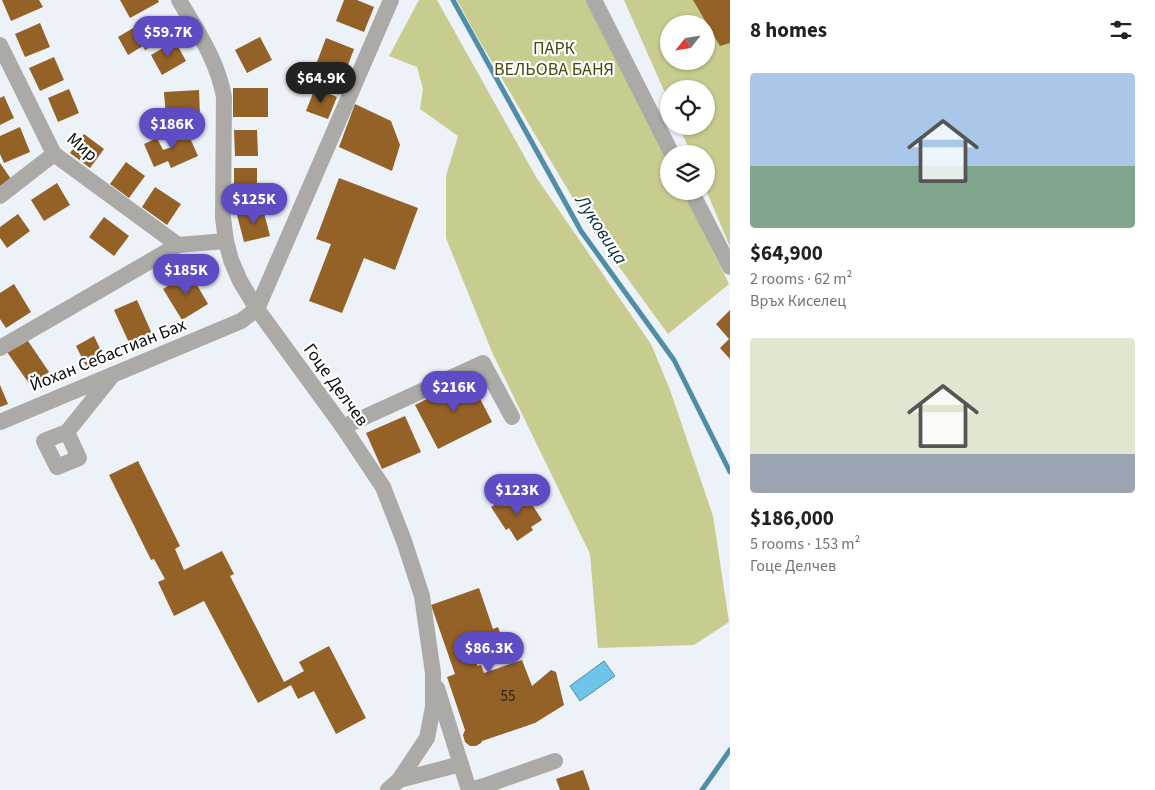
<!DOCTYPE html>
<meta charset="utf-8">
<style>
:root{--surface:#fff;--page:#f6f6f6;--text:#202124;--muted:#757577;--accent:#5e4cc4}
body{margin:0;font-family:"Source Sans 3",sans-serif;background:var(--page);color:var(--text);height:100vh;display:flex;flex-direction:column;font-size:19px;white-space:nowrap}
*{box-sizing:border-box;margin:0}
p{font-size:16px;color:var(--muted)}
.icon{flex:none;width:28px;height:28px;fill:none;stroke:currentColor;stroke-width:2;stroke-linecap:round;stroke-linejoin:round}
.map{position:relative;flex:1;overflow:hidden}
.drawer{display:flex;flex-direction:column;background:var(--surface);width:425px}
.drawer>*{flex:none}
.needle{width:32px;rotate:240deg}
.tools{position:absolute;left:660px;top:15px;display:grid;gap:10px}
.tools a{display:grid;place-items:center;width:55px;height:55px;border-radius:50%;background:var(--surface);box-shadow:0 1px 4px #0004;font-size:25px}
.price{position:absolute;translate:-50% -42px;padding:0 11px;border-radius:18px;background:var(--accent);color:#fff;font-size:16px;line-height:32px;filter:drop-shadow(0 1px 2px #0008)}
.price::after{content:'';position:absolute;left:50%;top:30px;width:15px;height:11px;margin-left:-8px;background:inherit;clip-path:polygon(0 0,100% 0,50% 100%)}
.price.active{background:#222;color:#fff}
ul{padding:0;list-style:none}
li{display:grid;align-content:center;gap:10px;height:265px;padding:0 20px}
li span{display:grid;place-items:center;height:155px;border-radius:5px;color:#555}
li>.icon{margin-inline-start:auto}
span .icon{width:90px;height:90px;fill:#fffc;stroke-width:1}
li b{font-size:21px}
h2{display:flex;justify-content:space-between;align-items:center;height:60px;padding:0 20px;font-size:21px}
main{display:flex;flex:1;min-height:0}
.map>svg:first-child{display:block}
</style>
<main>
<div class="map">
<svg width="730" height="790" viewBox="0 0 730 790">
<rect width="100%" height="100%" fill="#edf1f8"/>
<g fill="#c8cc8e" fill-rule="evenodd">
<path d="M419,0h18l99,177 115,167 19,46 43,126 16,106 -35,23 -96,3 -8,-94 -98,-202 -46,-114v-62l12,-40 -38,-27 3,-20 -6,-22 -28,-11z"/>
<path d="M457,0h130l82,163v28h14l46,93 -61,50 -78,-107 -114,-192z"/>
<path d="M624,0h106v247l-24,-57v-36h-15l-12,-28h27v-37h-37v13zM669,24h37v37h-37z"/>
</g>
<path fill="#6cc4e8" stroke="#508da7" d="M604,661l11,15 -35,25 -10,-15z"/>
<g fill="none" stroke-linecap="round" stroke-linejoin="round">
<g stroke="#508da7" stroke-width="5">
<path d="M453,0l128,231 93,129 56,112"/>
<path d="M702,790l28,-40"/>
</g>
</g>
<g fill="#946126">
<path d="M2,0h37l4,7 -32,14z"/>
<path d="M120,0h38l1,2 -29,16z"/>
<path d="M344,0h13l17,7 -10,25 -28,-11z"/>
<path d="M693,0h37v43l-10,3z"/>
<path d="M152,17l13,22 -20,11 -2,-4 -15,9 -10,-18z"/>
<path d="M40,23l10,24 -25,10 -10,-23z"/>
<path d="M260,37l12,23 -25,13 -12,-23z"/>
<path d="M326,38l28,11 -9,24 -28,-11z"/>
<path d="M175,41l11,20 -24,14 -11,-20z"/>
<path d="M54,57l10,23 -24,11 -11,-23z"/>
<rect x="233" y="88" width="35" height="29"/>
<path d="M315,88l22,9 -9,22 -22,-8z"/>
<path d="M69,89l10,24 -21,9 -10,-24z"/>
<path d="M199,90l1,26 -34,2 -2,-26z"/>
<path d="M4,96l10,22 -14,7v-27z"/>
<path d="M355,104l36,17 9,24 -8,26 -53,-24z"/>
<path d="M20,127l10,25 -26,11 -4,-9v-18z"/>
<path d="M186,129l12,27 -27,12 -3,-7 -14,6 -10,-23 13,-6 6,12 9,-3 -4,-10z"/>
<path d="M234,130h23l1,26h-23z"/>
<path d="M84,134l20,15 -14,19 -20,-15z"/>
<path d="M126,162l19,14 -16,22 -19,-14z"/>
<path d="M0,163l11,16 -11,8z"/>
<rect x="234" y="168" width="23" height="26"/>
<path d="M339,178l79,30 -23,62 -31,-12 -22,55 -33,-12 22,-57 -15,-5z"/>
<path d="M57,183l13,22 -26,16 -13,-21z"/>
<path d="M155,187l26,17 -14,21 -25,-18z"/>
<path d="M263,209l7,27 -26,6 -7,-27z"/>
<path d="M18,214l12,17 -23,17 -7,-10v-11z"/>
<path d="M104,217l25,19 -15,20 -25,-19z"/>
<path d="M190,273l18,31 -26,16 -19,-31z"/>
<path d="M14,284l17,28 -25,16 -6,-9v-26z"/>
<path d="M137,300l16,36 -22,11 -17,-37z"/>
<path d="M730,310v49l-10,-11 9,-9 -13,-15z"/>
<path d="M94,336l10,21 -18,9 -10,-20z"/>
<path d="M26,338l23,34 -19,13 -23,-33z"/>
<path d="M469,377l23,45 -54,27 -23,-44z"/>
<path d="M0,385l8,19 -8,3z"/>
<path d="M405,416l16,36 -39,17 -16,-36z"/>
<path d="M138,461l42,85 -5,3 9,21 38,-19 12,23 -4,2 54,106 20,-11 -5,-9 30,-16 37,72 -30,16 -22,-43 -16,8 -7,-14 -33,18 -54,-102 -30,15 -16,-34 7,-3 -11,-20 -3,1 -42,-85z"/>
<path d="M511,495l6,10 11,-7 14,22 -11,7 2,3 -16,11 -8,-13 -3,2 -15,-23z"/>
<path d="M479,588l14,41 5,-2 8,22 -29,10v7l4,-1 3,8 38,-13 10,26 19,-16 5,2 8,33 -29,18 -53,18 -1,2 -5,3h-6l-5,-4 -2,-7 2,-5 -18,-53 8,-3 -24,-69z"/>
<path d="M583,770l7,20h-30l-4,-11z"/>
</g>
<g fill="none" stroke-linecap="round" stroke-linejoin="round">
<g stroke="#acaaa7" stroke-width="16">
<path d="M179,0c19,33 38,59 45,97l-1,121 3,23 5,19 9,21 17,28 86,118 40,60 21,54 18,55 11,77v34l-6,31 -28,42 -11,10"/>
<path d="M594,0l78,154"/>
<path d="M0,45l54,109 124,91"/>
<path d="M691,191l39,76"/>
<path d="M0,196l54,-42"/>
<path d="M0,348l178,-103 48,-4"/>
<path d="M0,422l241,-101 16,-12 134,-309"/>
<path d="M343,427l140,-64 29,54"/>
<path d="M67,432l-23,9 13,26 22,-9 -12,-26 45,-56"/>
<path d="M437,688l31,99 6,2 10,-3 71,-25"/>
<path d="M399,780l62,-16"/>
</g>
</g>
<g text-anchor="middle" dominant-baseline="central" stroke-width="4.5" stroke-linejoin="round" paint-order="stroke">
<g font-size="15" fill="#2f2316">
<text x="508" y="696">55</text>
</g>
<g font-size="18" fill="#47490e" stroke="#fefefe">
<text x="554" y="48">ПАРК<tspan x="554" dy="21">ВЕЛЬОВА БАНЯ</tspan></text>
</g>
<g font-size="18" fill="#0d0e10" stroke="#fefefe">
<text transform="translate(82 147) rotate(41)">Мир</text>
<text transform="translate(108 355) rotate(-22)">Йохан Себастиан Бах</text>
<text transform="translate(336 385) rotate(54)">Гоце Делчев</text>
</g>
<g font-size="19" font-style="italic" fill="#083241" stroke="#fefefe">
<text transform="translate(601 230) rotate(57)">Луковица</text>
</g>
</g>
</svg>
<div class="tools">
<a><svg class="needle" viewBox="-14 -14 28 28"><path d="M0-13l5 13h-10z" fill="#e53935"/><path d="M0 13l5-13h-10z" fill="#757577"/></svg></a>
<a><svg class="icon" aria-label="locate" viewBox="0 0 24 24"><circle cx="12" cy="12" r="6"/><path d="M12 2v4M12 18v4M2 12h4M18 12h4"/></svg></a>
<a><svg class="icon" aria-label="layers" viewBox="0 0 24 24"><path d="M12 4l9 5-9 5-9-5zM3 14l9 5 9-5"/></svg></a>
</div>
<b class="price" style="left:168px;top:58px">$59.7K</b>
<b class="price active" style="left:321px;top:104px">$64.9K</b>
<b class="price" style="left:172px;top:150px">$186K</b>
<b class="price" style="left:254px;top:225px">$125K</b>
<b class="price" style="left:186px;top:296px">$185K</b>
<b class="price" style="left:454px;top:413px">$216K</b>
<b class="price" style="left:517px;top:516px">$123K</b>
<b class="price" style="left:489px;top:674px">$86.3K</b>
</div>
<section class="drawer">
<h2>8 homes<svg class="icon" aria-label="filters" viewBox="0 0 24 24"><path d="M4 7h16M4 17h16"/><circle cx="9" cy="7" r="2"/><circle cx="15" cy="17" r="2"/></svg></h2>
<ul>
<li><span style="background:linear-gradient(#a9c7e8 60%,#7fa58c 0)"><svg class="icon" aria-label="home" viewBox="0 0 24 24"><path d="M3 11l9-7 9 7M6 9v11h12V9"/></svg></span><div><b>$64,900</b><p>2 rooms · 62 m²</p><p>Връх Киселец</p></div></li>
<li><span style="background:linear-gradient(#dfe7d0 75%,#9aa5b1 0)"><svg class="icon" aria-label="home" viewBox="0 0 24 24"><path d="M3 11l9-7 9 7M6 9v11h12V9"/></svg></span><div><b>$186,000</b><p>5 rooms · 153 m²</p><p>Гоце Делчев</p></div></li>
</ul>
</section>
</main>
